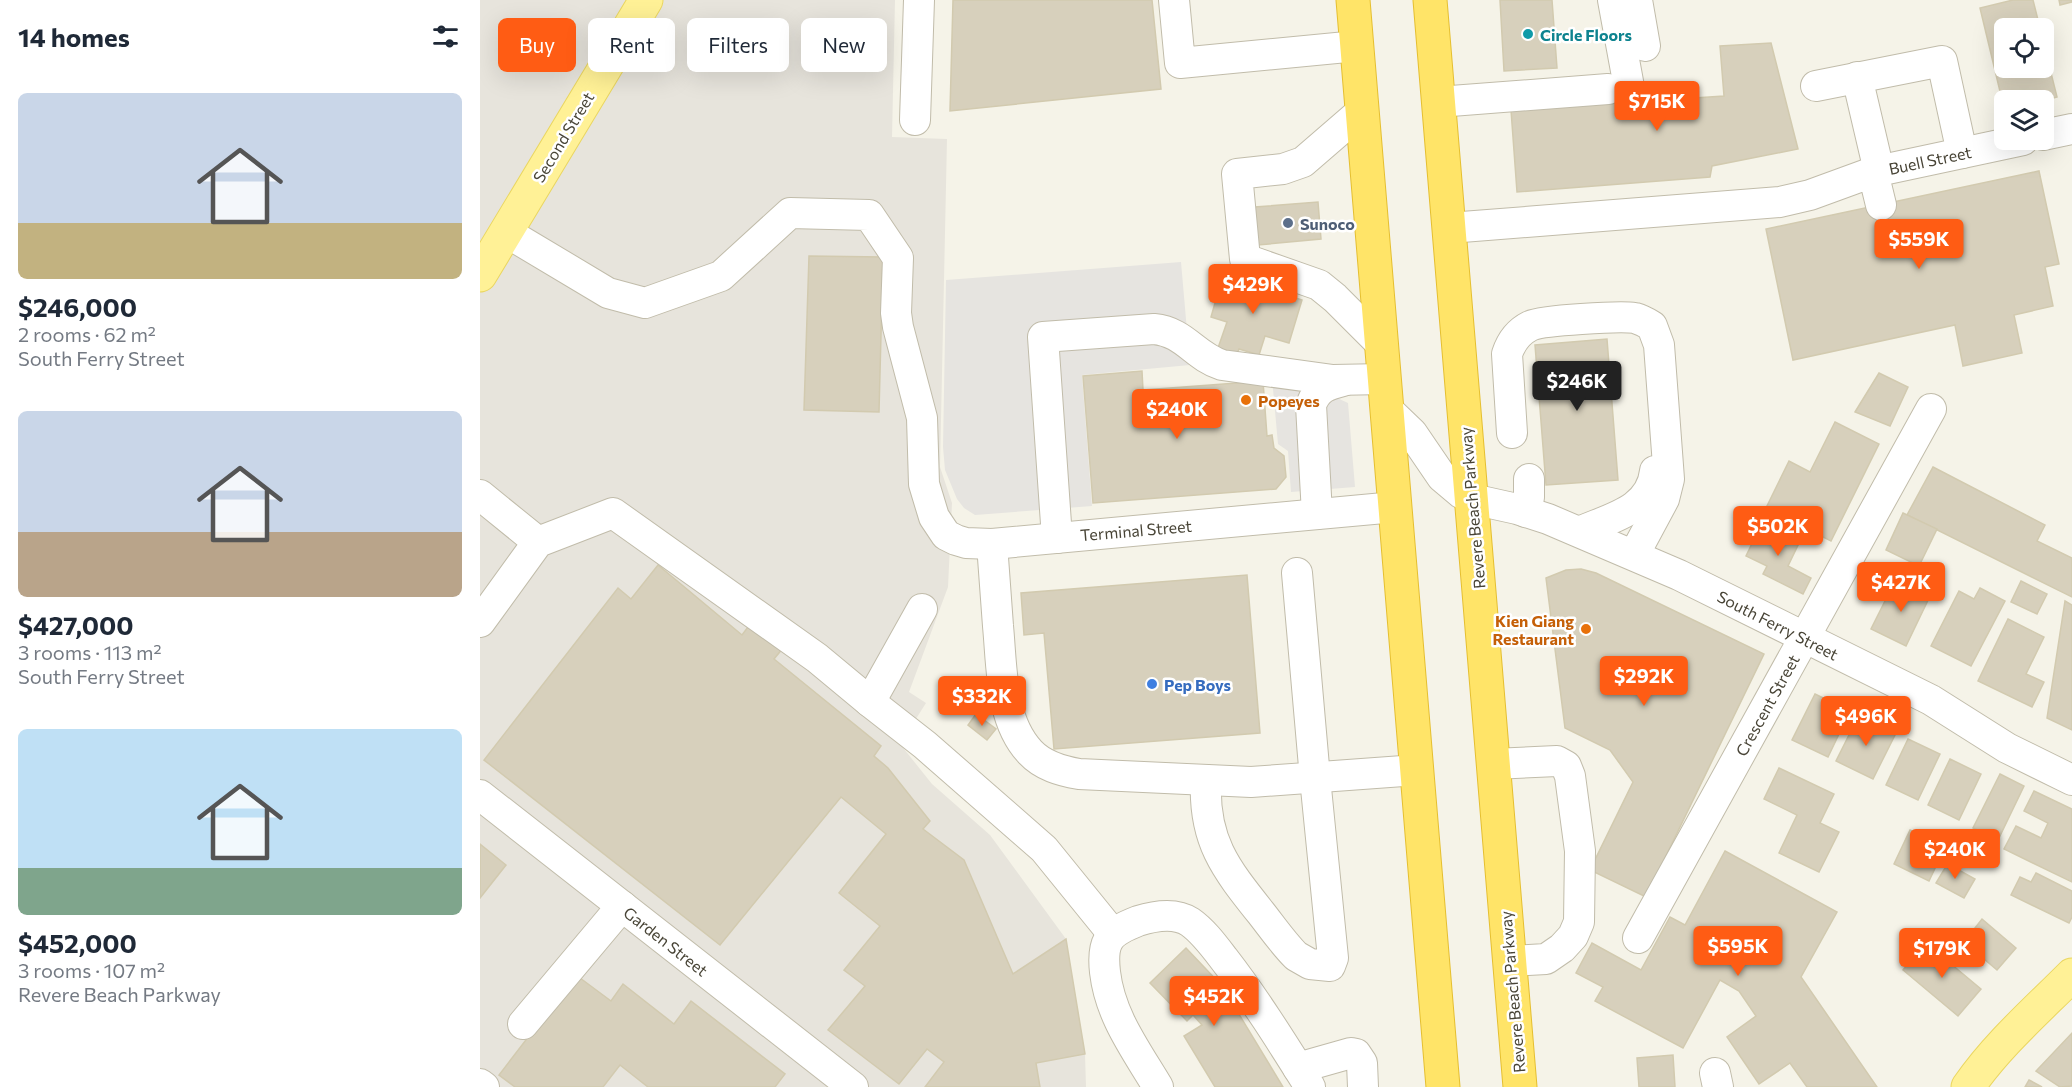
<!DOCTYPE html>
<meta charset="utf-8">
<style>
:root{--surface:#fff;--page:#f2f2f3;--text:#1f2937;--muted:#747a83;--accent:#ff5c14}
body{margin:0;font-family:Commissioner,sans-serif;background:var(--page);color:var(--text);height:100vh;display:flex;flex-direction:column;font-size:22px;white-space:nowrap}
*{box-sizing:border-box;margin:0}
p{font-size:20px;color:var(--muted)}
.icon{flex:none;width:33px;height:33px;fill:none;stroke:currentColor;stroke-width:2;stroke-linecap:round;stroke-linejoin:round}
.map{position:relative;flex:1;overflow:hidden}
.side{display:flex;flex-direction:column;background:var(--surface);width:480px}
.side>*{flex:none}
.guide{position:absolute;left:18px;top:18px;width:570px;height:54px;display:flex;gap:12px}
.buttons{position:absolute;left:1514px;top:18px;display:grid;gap:12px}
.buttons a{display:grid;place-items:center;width:60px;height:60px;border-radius:9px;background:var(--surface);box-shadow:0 6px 24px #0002;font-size:30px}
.price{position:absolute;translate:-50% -51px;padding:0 14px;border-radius:6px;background:var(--accent);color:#fff;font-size:20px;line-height:39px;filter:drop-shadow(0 2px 3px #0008)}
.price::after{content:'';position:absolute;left:50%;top:36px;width:18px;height:14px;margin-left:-9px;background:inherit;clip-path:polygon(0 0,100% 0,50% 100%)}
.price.current{background:#222;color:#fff}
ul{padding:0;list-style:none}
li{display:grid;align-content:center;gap:12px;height:318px;padding:0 18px}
li span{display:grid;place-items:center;height:186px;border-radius:9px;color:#555}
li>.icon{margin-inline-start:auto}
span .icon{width:108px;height:108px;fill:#fffc;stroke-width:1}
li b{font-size:26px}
h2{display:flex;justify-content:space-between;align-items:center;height:72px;padding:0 18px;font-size:26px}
.tag{padding:0 21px;border-radius:9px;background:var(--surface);box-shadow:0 6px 24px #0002;font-size:21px;line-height:54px}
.tag.current{background:var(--accent);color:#fff}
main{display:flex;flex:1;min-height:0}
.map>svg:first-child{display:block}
</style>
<main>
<section class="side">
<h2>14 homes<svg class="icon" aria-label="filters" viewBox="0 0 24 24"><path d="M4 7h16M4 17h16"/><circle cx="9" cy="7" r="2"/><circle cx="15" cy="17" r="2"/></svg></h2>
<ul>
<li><span style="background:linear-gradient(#c9d6e8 70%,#c2b280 0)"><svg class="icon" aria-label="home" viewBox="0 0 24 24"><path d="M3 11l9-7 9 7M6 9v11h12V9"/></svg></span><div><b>$246,000</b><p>2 rooms · 62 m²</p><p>South Ferry Street</p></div></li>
<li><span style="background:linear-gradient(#c9d6e8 65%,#b9a48a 0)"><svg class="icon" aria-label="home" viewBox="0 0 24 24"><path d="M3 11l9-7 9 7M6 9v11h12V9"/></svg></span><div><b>$427,000</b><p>3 rooms · 113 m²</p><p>South Ferry Street</p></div></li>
<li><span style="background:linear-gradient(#bfe0f5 75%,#7fa58c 0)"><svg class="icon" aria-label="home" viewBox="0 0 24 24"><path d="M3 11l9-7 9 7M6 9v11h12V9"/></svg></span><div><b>$452,000</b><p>3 rooms · 107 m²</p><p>Revere Beach Parkway</p></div></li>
</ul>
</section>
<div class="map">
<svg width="1592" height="1087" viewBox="0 0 1592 1087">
<rect width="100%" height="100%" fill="#f5f3e8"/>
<path fill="#e7e4dc" d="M0,0h415l-3,137 55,2 -7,328 12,36 -4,84 -39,105 17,11 -26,41 32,40 58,51 76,104 19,115 1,33h-606z"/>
<g fill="#e6e4e0">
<path d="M701,262l9,103 -108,10 10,131 -117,9 -11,-7 -7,-9 -12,-29 -2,-23 3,-167z"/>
<path d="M812,377l56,26 7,84 -64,5 -3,-41 -10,-7 -6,-66z"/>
</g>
<g fill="#d7d0bc" stroke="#d2caaf" stroke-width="1.5">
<path d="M473,0h199l9,89 -211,22z"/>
<path d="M1020,0h52l5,68 -53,3z"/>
<path d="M1533,0h20l7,28h-36v40h39v-27l14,56 -14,4 -39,-1v8l-24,-100z"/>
<path d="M1579,0h13v2l-12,3z"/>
<path d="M1291,43l27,106 -86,17 -2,11 -193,15 -6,-82 213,-14 -4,-50z"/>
<path d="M1559,171l20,93 -14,3 8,39 -39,9 8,38 -59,13 -8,-41 -162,35 -27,-131z"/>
<path d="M838,202l3,37 -63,6 -3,-38z"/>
<path d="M329,256l74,1 -4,155 -75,-2z"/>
<path d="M743,275l79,25 -13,43 -24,-7 -6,19 -20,-6 -2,5 -19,-6 9,-26 -16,-5z"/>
<path d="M1127,339l11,141 -72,5 -11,-140z"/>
<path d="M662,371l1,19 120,-9 4,55 5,-1 2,13 10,8 2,21 -10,12 -183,14 -10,-127z"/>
<path d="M1399,373l29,14 -18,39 -35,-14z"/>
<path d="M1355,422l44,22 -48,97 -65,-33 23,-47 21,11z"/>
<path d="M1453,467l112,58 -8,16 35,17v39l-165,-82z"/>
<path d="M1423,513l34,16 -18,37 -33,-16z"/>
<path d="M1282,523l38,18 -12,25 23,12 -8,16 -40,-20 4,-8 -21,-10z"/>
<path d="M178,565l84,70 9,-12 32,25 -9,11 107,87 -7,10 14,12 42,53 -7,8 41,31 49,114 53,-35 19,115 -49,9 4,24h-115l19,-25 -17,-13 -28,35 -71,-54 37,-44 -21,-16 36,-44 -41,-33 47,-59 -45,-37 -121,148 -236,-185 134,-172 13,11z"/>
<path d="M1101,569l15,4 168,81 -118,243 -56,-27 43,-88 -23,-32 -45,-22 -19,-150 20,-8z"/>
<path d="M767,575l13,158 -206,16 -10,-116 -20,2 -3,-42z"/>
<path d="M1416,579l34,17 -24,50 -35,-17z"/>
<path d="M1541,581l26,13 -10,20 -26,-12z"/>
<path d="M1500,588l25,13 -34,65 -40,-20 28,-55 15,8z"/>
<path d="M1585,601l7,4v125l-25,-12z"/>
<path d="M1528,619l36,18 -18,37 18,8 -12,25 -54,-26z"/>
<path d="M1335,694l35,17 -22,46 -36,-17z"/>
<path d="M496,714l20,15 -9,11 -19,-15z"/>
<path d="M1379,715l37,18 -23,46 -37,-18z"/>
<path d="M1428,739l32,15 -22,46 -32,-15z"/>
<path d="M1470,759l31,15 -22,46 -31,-15z"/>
<path d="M1299,768l55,26 -14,29 19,9 -20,40 -40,-19 18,-38 -33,-16z"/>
<path d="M1520,774l24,12 -26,54 -25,-12z"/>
<path d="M1554,791l38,18v73l-68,-33 12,-23 25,12 7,-15 -24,-12z"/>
<path d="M1430,830l35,17 -16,34 -35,-17z"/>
<path d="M0,844l26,21 -26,33z"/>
<path d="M1245,851l112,61 -36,65 76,110h-70l-17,-24 -31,21 -32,-47 29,-21 -17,-25 -19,-11 -37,68 -88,-47 8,-14 -27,-14 16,-30 49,27 29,-53 15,8z"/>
<path d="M1471,858l7,4 -3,6 20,11 -11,19 -28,-15z"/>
<path d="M1556,873l36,18v26l-3,6 -58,-28 9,-18 11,5z"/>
<path d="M1502,919l34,29 -19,22 -33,-28z"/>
<path d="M1446,943l55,46 -23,27 -55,-46z"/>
<path d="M706,948l37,39 -18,17 11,13 18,-11 49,81h-68l-31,-51 18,-11 -9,-10 -6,6 -37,-38z"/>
<path d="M96,975l35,26 12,-17 51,40 17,-23 94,73 -10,13h-127l-28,-22 -17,22h-88l-16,-12z"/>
<path d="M1592,1033v53l-12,1 -24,-16z"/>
<path d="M1193,1055l2,32h-36l-2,-29z"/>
<path d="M1549,1080l2,1 11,6h-17z"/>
</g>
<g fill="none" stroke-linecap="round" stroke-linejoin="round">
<defs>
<g id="minor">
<path d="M694,0l6,63 177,-17"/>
<path d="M1133,0l16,87"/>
<path d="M1157,0l8,46"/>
<path d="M1377,77l22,94"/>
<path d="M1336,86l126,-25 20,92"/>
<path d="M958,102l170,-13"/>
<path d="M882,111l-59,51 -20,7 -46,5 8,85 74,26 16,13 47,47"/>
<path d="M435,120l4,-120"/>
<path d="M1563,135l29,-6"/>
<path d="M1393,172l150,-32"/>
<path d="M969,228l331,-26 30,-7 63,-23 8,33"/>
<path d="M26,232l102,61 37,10 76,-27 69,-63 79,2 29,43 -2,55 2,14 24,91 2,66 10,33 12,18 10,5 10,3 26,1 403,-37"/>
<path d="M907,409l25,24 30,44 19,16 11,6 45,10 31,10 131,56 252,125 76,48 65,32"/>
<path d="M1032,433l-5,-79c4,-12 11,-22 23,-28 12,-6 90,-10 105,-8 7,2 12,5 17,8l7,19 10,134 -5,20 -30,56"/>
<path d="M0,495l58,47"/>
<path d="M1046,512l3,-15v-18"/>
<path d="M837,514l-6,-109c6,-17 16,-20 32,-24"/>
<path d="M1101,531c30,-13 70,-21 74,-60"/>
<path d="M577,538l-14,-201 111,-8c31,3 40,27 68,36l111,15 51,-1"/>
<path d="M512,544c2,27 4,54 6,82 4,41 2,94 32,126 13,14 31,19 49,22l172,8 166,-12"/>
<path d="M0,622l58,-80 75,-29 204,145 53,44 52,-93"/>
<path d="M390,702l55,43 119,104 69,85"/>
<path d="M1013,764l64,-3 9,5 4,10 10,75 -1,71 -6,14 -11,12 -16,11 -36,2"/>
<path d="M726,780c-3,60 19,88 55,133 11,14 22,30 35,43l14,8 20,2 3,-8 -18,-180 -18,-205"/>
<path d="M0,795l373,292"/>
<path d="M1158,938l293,-529"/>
<path d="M43,1024l99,-118"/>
<path d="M818,1068l53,-15 5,1 6,9 1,24"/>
<path d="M1235,1073l3,14"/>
<path d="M0,1084l4,3"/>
<path d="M678,1087c-22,-37 -48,-71 -53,-115 -1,-9 -2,-22 3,-31 5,-10 20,-16 30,-20 16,-5 37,-9 52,1 13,9 24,24 34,37 31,40 59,85 86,128"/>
</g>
<g id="major">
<path d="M0,275l166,-275"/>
<path d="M1488,1087c29,-42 68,-76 104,-112"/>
</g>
<g id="highway">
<path d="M873,0l90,1087"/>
<path d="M950,0l90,1087"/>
</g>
</defs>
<use href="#minor" stroke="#c1bcaa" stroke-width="32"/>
<use href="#major" stroke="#ead660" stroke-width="35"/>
<use href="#highway" stroke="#e5bf31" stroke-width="35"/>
<use href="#minor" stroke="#fff" stroke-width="30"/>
<use href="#major" stroke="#fff196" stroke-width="33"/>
<use href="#highway" stroke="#ffe468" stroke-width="33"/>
</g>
<circle fill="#0f9aa8" stroke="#fff" stroke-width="2" cx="1048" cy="34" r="6"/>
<circle fill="#5c6f8a" stroke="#fff" stroke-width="2" cx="808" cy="223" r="6"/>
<g fill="#e8710a" stroke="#fff" stroke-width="2">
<circle cx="766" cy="400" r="6"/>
<circle cx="1106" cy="629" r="6"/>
</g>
<circle fill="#3f7fe0" stroke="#fff" stroke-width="2" cx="672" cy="684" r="6"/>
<g text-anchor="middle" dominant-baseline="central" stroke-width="5" stroke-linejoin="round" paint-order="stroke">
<g font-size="16" font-weight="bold" fill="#0d838f" stroke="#fff" text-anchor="start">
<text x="1060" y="34">Circle Floors</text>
</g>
<g font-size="16" fill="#484436" stroke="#fff">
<text transform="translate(83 137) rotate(-59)">Second Street</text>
<text transform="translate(1450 160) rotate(-12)">Buell Street</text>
<text transform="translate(992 508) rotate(-95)">Revere Beach Parkway</text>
<text transform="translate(656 530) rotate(-5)">Terminal Street</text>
<text transform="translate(1298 625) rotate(27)">South Ferry Street</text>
<text transform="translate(1287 705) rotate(-61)">Crescent Street</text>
<text transform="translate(186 941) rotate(38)">Garden Street</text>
<text transform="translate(1032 992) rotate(-95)">Revere Beach Parkway</text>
</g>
<g font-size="16" font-weight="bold" fill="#4e5e75" stroke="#fff" text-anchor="start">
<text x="820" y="223">Sunoco</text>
</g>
<g font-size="16" font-weight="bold" fill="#c56008" stroke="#fff" text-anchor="start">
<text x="778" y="400">Popeyes</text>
<text x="1094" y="620" text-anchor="end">Kien Giang<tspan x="1094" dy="18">Restaurant</tspan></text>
</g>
<g font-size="16" font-weight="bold" fill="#366cbe" stroke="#fff" text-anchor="start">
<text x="684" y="684">Pep Boys</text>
</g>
</g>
</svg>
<div class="buttons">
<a><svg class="icon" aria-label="locate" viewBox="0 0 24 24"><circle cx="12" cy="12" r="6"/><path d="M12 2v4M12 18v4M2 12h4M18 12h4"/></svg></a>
<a><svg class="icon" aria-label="layers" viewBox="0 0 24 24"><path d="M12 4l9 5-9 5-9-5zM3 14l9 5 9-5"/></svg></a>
</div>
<b class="price" style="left:1177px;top:132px">$715K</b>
<b class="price" style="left:1439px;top:270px">$559K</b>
<b class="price" style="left:773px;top:315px">$429K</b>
<b class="price current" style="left:1097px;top:412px">$246K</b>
<b class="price" style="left:697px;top:440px">$240K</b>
<b class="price" style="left:1298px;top:557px">$502K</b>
<b class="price" style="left:1421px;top:613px">$427K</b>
<b class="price" style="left:1164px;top:707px">$292K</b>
<b class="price" style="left:502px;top:727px">$332K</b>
<b class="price" style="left:1386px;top:747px">$496K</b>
<b class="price" style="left:1475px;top:880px">$240K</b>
<b class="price" style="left:1258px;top:977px">$595K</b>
<b class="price" style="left:1462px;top:979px">$179K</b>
<b class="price" style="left:734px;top:1027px">$452K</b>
<div class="guide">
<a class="tag current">Buy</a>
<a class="tag">Rent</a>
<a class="tag">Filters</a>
<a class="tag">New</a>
</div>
</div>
</main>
